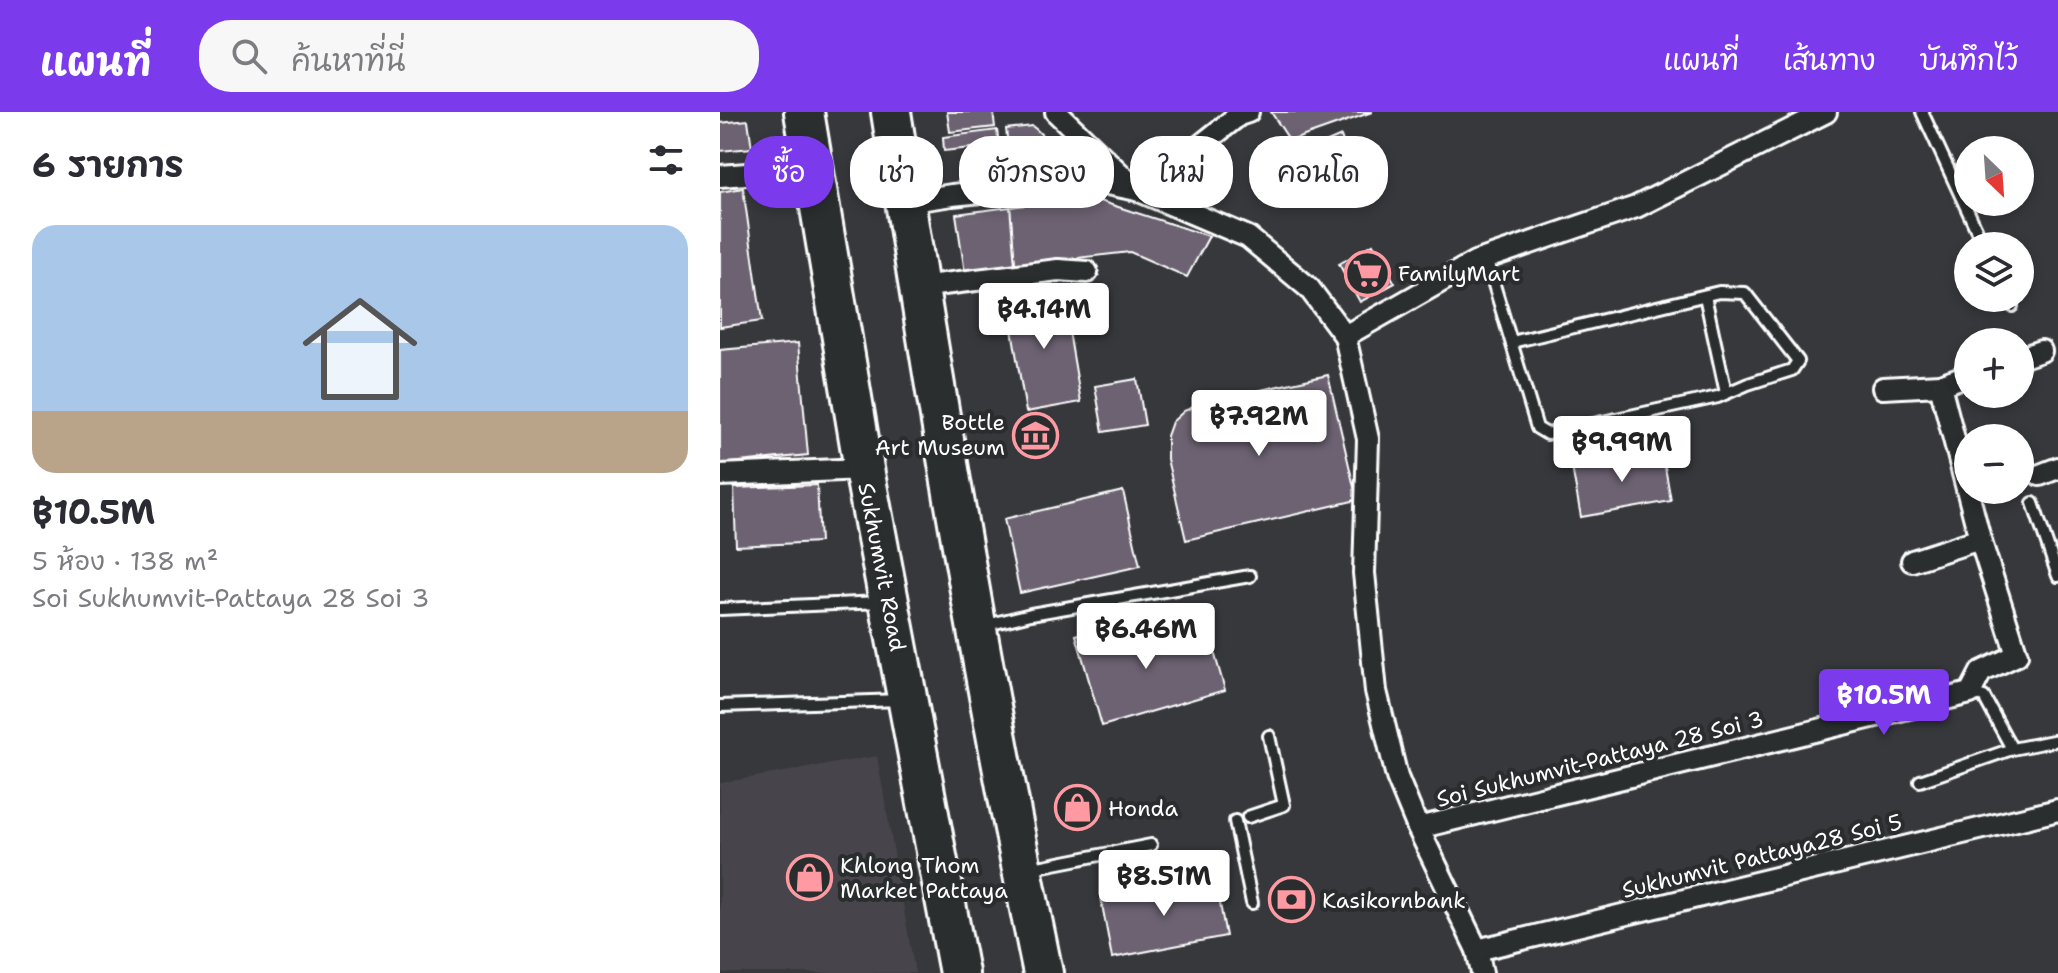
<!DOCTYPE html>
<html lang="th">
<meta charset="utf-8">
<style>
:root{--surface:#fff;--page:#f7f7f7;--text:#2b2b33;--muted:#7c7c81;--line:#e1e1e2;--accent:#7c3aed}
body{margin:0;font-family:"Shantell Sans","Playpen Sans Thai",sans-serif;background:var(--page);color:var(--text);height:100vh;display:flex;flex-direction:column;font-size:30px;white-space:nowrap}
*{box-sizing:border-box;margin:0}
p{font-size:26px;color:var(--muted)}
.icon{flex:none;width:44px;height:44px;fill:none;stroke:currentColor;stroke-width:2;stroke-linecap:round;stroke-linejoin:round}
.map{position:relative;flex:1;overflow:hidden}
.panel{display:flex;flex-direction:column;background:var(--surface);width:720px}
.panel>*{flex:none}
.hud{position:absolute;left:24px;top:24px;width:760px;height:72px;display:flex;gap:16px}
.needle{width:52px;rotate:155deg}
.tools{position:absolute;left:1234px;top:24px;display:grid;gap:16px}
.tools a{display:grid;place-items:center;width:80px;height:80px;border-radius:50%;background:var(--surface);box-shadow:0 4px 12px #0003;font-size:40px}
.price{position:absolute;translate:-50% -68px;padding:0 18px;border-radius:8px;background:#fff;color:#222;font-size:26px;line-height:52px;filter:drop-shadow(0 2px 4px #0008)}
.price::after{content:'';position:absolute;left:50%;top:48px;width:24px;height:18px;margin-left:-12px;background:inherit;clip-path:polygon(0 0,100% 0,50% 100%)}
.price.selected{background:var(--accent);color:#fff}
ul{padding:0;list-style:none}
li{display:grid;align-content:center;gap:16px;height:424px;padding:0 32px}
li+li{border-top:2px solid var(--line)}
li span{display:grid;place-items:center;height:248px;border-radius:24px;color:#555}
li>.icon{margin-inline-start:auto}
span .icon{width:144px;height:144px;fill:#fffc;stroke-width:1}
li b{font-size:34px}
h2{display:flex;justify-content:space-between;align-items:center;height:96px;padding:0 32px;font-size:34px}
.chip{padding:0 28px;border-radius:32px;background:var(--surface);box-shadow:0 4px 12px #0003;font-size:28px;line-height:72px}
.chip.selected{background:var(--accent);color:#fff}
header{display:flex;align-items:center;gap:48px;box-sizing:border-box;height:112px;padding:0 40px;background:var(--accent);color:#fff}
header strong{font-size:38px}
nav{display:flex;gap:44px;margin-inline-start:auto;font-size:28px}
.search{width:560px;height:72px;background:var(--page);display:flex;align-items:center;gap:20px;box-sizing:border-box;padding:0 28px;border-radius:32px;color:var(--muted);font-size:30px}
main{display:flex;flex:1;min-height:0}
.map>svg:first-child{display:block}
</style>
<header>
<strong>แผนที่</strong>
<div class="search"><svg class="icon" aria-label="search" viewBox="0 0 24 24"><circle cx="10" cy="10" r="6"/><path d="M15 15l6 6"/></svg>ค้นหาที่นี่</div>
<nav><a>แผนที่</a><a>เส้นทาง</a><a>บันทึกไว้</a></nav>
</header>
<main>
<section class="panel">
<h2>6 รายการ<svg class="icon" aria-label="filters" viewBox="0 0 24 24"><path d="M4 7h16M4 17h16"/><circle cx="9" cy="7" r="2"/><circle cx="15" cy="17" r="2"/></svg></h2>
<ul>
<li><span style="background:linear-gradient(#a9c7e8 75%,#b9a48a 0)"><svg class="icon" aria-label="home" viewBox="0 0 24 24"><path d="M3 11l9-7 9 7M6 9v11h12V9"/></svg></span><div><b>฿10.5M</b><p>5 ห้อง · 138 m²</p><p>Soi Sukhumvit-Pattaya 28 Soi 3</p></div></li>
</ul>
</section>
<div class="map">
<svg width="1338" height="861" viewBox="0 0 1338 861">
<rect width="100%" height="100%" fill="#37383c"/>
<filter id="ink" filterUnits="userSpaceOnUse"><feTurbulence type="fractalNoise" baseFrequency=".0125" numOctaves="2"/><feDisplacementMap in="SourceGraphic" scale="16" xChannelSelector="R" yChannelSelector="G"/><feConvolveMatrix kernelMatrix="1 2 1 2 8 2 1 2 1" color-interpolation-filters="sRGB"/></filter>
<g filter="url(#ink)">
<path fill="#47454c" d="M157,644l38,217h-195v-190z"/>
<g fill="#6c6272" stroke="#fff" stroke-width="2">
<path d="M227,0h46l2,15 -45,5z"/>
<path d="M551,0h101l-82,29z"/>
<path d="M28,8l4,28 -32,3v-28z"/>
<path d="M312,14l5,4 32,33 -58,7 -5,-41z"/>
<path d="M277,18l2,15 -55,6 -1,-14z"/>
<path d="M621,24l9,26 -51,25 -13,-27z"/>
<path d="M23,76l19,133 -42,6v-135z"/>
<path d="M367,85l122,39 -22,41 -57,-25 -115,13 -5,-58z"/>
<path d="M290,95l5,58 -50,8 -9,-59z"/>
<path d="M653,132l22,39 -35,19 -21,-38z"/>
<path d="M342,178l19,112 -55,10 -19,-112z"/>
<path d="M78,231l10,112 -88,9v-114z"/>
<path d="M608,263l29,125 -171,40 -19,-81v-23l5,-14 12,-11 18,-8z"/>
<path d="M417,267l8,46 -42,7 -8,-46z"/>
<path d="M942,338l9,51 -90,16 -9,-50z"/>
<path d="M97,373l3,57 -84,4 -2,-58z"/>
<path d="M403,379l17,75 -120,27 -16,-74z"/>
<path d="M412,507l9,31 67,-19 17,59 -123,36 -26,-91z"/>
<path d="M495,765l11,59 -114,22 -11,-59z"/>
</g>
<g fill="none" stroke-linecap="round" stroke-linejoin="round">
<defs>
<g id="lane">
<path d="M1202,0l62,134"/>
<path d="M766,146l51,170 10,6 171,-37 30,-13 44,-14 6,-9 -53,-68 -26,-1 -207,50"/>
<path d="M985,184l21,97"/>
<path d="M1288,186l4,8"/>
<path d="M1313,391l25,73"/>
<path d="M0,497l162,-7"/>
<path d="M263,514l48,-12 219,-38"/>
<path d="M1250,581l14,4 28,52"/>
<path d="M0,594l181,-6"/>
<path d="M1200,669l92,-32 46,-9"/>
<path d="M528,705l36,-12 -15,-69"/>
<path d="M515,709l17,82"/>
<path d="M308,757l123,-24"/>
</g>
<g id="street">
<path d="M336,0l81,78 44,-29 58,-46 9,-3"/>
<path d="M0,64l93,-7"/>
<path d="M185,90l47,-7 140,-14 45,9 111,47 61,51 36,48 23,103 -4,134 12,118 21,86 21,51 59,122 5,23"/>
<path d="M199,175l139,-17 29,2"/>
<path d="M625,224l130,-74 161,-55 190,-95"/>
<path d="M1300,246l21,-7"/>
<path d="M1163,276l57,-3 28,-10"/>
<path d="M0,363l144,-6"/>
<path d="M1320,363l18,-7"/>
<path d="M1192,449l68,-22"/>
<path d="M698,716l552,-135 11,-21 36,-17 -37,-116 -40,-154"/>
<path d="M757,838l581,-140"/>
</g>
<g id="highway">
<path d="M84,0l60,357 95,504"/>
<path d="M171,0c45,288 93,576 152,861"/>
</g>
</defs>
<use href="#lane" stroke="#fff" stroke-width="16"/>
<use href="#street" stroke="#fff" stroke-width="26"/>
<use href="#highway" stroke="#fff" stroke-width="44"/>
<use href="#lane" stroke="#2a2d2e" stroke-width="10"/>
<use href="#street" stroke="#2a2d2e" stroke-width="20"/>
<use href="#highway" stroke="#2a2d2e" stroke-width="38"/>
</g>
</g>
<defs>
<symbol id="supermarket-ring" viewBox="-11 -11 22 22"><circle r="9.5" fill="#2a2d2e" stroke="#ff9aa2" stroke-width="1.5"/><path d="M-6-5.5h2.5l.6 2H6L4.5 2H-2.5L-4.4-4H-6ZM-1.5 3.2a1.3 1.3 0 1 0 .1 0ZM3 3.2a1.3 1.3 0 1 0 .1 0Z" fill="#ff9aa2"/></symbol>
<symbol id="museum-ring" viewBox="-11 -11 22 22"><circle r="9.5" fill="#2a2d2e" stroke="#ff9aa2" stroke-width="1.5"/><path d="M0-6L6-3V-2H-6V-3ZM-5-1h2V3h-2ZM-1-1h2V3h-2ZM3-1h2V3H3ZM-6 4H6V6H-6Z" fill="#ff9aa2"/></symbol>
<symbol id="shop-ring" viewBox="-11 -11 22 22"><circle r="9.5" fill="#2a2d2e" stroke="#ff9aa2" stroke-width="1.5"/><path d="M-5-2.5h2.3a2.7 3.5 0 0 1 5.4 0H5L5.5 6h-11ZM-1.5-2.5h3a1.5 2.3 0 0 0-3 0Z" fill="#ff9aa2"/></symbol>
<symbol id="bank-ring" viewBox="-11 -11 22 22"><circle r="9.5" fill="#2a2d2e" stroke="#ff9aa2" stroke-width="1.5"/><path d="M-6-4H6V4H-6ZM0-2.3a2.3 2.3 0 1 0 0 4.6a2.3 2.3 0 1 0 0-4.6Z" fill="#ff9aa2"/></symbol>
</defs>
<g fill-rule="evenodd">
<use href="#supermarket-ring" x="622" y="136" width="51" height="51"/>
<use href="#museum-ring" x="290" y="298" width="51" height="51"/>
<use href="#shop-ring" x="332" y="670" width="51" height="51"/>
<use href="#shop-ring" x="64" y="740" width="51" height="51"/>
<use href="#bank-ring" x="546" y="762" width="51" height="51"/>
</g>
<g text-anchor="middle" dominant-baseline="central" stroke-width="8" stroke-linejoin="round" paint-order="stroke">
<g font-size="22" fill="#fff" stroke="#2a2d2e" text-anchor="start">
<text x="678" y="161">FamilyMart</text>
<text x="285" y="310" text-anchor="end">Bottle<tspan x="285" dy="25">Art Museum</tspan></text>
<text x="388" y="696">Honda</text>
<text x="120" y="753">Khlong Thom<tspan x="120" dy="25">Market Pattaya</tspan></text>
<text x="602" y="788">Kasikornbank</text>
</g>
<g font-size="22" fill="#fff" stroke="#2a2d2e">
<text transform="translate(162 455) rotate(79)">Sukhumvit Road</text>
<text transform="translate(880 647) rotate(-14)">Soi Sukhumvit-Pattaya 28 Soi 3</text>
<text transform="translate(1042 744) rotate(-14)">Sukhumvit Pattaya28 Soi 5</text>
</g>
</g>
</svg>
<div class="tools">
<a><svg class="needle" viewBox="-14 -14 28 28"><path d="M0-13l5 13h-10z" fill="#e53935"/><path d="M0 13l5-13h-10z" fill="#7c7c81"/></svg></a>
<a><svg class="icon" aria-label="layers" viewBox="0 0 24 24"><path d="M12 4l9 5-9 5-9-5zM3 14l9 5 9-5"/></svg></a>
<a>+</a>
<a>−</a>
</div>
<b class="price" style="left:324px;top:239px">฿4.14M</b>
<b class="price" style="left:539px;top:346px">฿7.92M</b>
<b class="price" style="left:902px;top:372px">฿9.99M</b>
<b class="price" style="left:426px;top:559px">฿6.46M</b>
<b class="price selected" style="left:1164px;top:625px">฿10.5M</b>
<b class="price" style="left:444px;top:806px">฿8.51M</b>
<div class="hud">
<a class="chip selected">ซื้อ</a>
<a class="chip">เช่า</a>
<a class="chip">ตัวกรอง</a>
<a class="chip">ใหม่</a>
<a class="chip">คอนโด</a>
</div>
</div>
</main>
